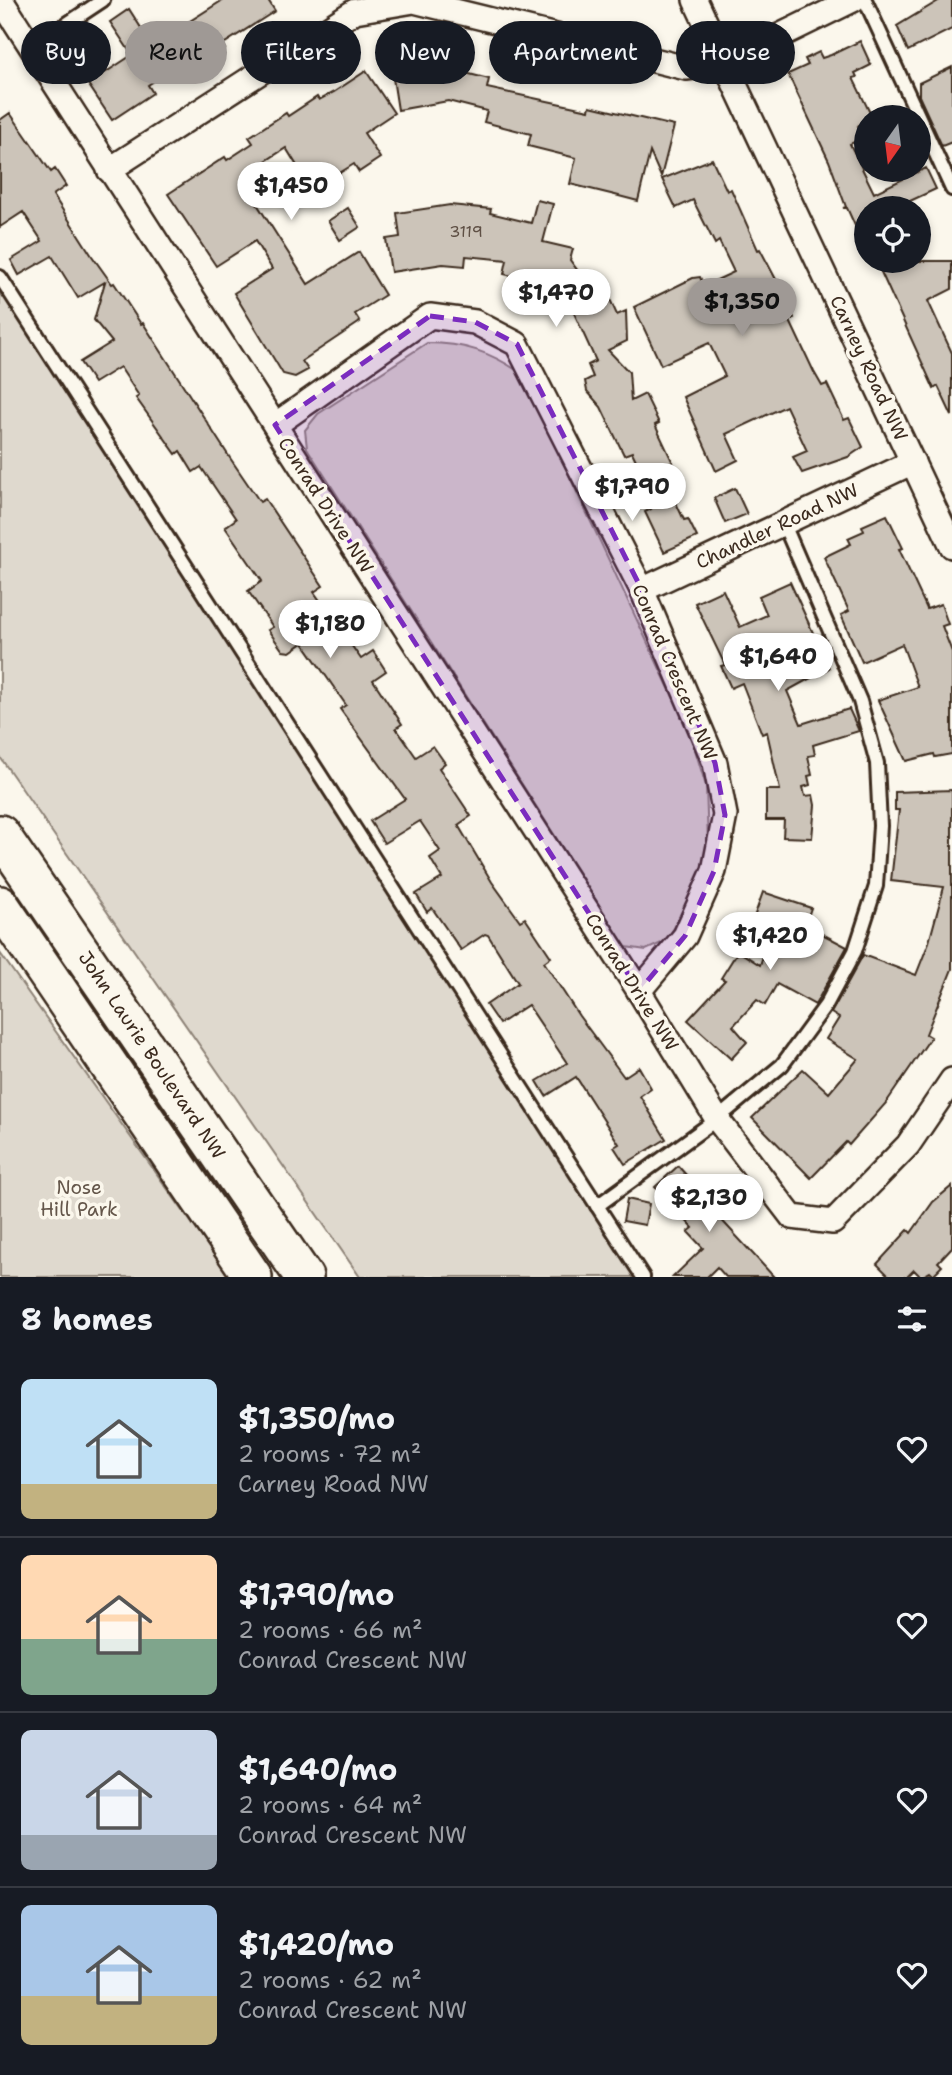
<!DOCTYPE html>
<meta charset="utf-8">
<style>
:root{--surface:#171b24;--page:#20242c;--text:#f1f3f6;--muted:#9ea1a6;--line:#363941;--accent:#9f9995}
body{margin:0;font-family:"Shantell Sans",sans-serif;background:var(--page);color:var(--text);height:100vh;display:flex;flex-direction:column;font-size:26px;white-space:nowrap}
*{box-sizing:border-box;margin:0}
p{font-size:23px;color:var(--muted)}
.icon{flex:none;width:38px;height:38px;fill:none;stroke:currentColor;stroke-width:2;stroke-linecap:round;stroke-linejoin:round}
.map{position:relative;height:1277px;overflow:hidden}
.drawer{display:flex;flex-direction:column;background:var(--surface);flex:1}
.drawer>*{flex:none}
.guide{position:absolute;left:21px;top:21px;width:910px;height:63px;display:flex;gap:14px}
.needle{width:46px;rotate:194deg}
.buttons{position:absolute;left:854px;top:105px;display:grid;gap:14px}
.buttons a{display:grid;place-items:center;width:77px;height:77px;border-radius:50%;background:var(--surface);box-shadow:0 4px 10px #0003;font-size:35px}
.price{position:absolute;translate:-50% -60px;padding:0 16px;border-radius:24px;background:#fff;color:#222;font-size:23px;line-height:46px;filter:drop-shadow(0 2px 4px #0008)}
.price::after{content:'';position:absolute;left:50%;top:42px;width:21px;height:16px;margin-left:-10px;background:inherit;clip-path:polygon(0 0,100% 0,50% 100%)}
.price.on{background:var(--accent);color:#111}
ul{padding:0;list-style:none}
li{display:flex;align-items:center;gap:21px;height:175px;padding:0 21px}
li+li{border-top:2px solid var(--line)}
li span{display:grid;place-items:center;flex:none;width:196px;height:140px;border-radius:10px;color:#555}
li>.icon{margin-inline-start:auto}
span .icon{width:84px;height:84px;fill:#fffc;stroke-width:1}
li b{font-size:30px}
h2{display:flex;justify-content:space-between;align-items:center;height:84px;padding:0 21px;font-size:30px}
.tag{padding:0 24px;border-radius:32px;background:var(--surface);box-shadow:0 4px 10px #0003;font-size:24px;line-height:63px}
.tag.on{background:var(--accent);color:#111}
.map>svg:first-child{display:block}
</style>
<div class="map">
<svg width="952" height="1277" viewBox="0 0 952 1277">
<rect width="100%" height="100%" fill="#fbf7ec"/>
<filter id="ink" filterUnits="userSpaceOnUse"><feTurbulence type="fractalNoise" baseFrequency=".0143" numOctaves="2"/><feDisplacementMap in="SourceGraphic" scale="14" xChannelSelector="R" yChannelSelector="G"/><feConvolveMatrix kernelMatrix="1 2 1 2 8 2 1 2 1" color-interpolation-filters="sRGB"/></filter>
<g filter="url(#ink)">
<g fill="#dfd9ce" stroke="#8d8276" stroke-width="2">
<path d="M0,288l638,989h-278l-360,-520z"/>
<path d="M427,343c37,0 63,9 94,30l169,360 16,53 2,58 -15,53 -27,44 -20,9 -20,-3 -319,-499 -2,-18 13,-16z"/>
<path d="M0,953l230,324h-230z"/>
</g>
<g fill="#ccc4b9" stroke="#3b2a1e" stroke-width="2">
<path d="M223,0h45l7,11 -53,34 3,4 -26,16 -6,-9 -45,29 5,8 -41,27 -24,-36 44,-29 -22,-33 19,-13 23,36z"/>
<path d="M940,0h12v29l-44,22 -11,-25z"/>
<path d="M860,41l11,24 -16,8 2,4 -4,1 19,39h-6l-8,9 7,11 -15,7 24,49 52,-25 10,21 -41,19h-29v42l-19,-42h-4l3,-1 -17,-46 -41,-87 20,-9 -3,-6 14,-7 3,6 9,-3z"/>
<path d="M421,54l1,8 67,17 -2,9 102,22 1,-4 84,20 -13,51 -11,-25 -12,49 -23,-6 -45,-11 6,-26 -48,-12 3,-12 -47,-12 3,-11 -39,-10 -50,9 -8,-51z"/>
<path d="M952,67v75l-10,4 -23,-50v-13z"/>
<path d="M366,71l28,42 -30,20 16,25 -21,14 -5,-8 -42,26 -26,-42 -28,18 5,8 -18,11 63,99 51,-32 26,43 -30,19 5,8 -58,39 6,9 -13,7 -12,-3 -49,-81 38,-24 -17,-28 -39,25 -48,-72 57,-37 2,3 26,-17 -4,-6 37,-24 2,3 29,-19 2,3 15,-8z"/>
<path d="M10,113l41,59 4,-3 11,17 -13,9 39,61 20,28 2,-1 27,41 2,-1 87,135 30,44 5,-3 58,87 -9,6 47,67 12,-8 13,20 -13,9 29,44 -6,4 20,29 17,-11 12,17 -6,5 32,48 -13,9 34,57 28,39 5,-3 26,39 -7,5 35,54 45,61 15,-10 12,21 -11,8 26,43 -41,25 -11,-17 5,-3 -43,-67 -30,19 -9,-15 30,-18 -39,-58 -29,19 -13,-19 32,-22 -30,-48 -3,-1 -24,16 -29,-42 -5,4 -11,-18 26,-16 -12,-20 10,-7 -20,-30 -36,22 -14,-22 35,-22 -65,-90 6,-4 -43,-62 -13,9 -7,-1 -15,-21 5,-3 -25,-36 14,-10 -37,-54 11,-8 -35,-52 -8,5 -13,-21 -4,3 -40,-56 3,-2 -19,-29 -26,16 -14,-21 32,-20 -18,-22 11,-38 -27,16 -26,-42 -33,19 -8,-15 31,-19 -19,-29 -23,15v-107z"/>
<path d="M712,159l15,32 4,-2 27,61 2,-1 19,36 15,33 -4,3 24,51 8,14 5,-2 17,36 5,-2 14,29 -15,10 -46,16 -9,-16 14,-6 -21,-45 -60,28 12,26 -22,11 -33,-74 42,-21 -16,-33 -48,22 -27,-58 59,-29 7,-1 4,9 30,-14 -15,-31 -4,3 -22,-44 -17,8 -14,-29z"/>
<path d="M537,200l16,4 -10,38 30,7 -3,11 30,41 9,-4 8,18 9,-4 1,30 -19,9 21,22 2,29 14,-7 14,29 -4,2 28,59 -13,6 14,30 4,-1 9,18 -33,15 -19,-40 6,-3 -12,-24 7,-4 -14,-29 -8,3 -23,-48 -14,-16 -2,-10 8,-4 -5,-12 8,-4 -22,-48 19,-9 -60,-30 -1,7 -28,-7 3,-14 -41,-4 -1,10 -22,-2 -52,8 -5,-33 14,-2 -3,-24 53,-8 41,4 -1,4 41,10z"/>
<path d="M348,208l12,19 -20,13 -12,-19z"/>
<path d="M876,261h76v28l-24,12 24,52v63l-14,-30 -4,3z"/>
<path d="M735,488l12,26 -22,9 -11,-25z"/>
<path d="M887,515l16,33 -4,1 28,60 14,-5 7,20 -6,2 10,26v102l-17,3 -1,-3 -28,7 -28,-61 40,-13 -16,-43 -40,18 -21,-47 8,-4 -25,-54 27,-13 -3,-6 16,-7 -2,-5z"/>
<path d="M790,582l39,86 -42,23 14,33 48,-15 10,22 -46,14 2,10 -7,1 4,19 -4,1 2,9 -7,2 2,9 8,-1 2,10 -3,33 -29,-1 1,-17h-18v-30h14l-13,-58 -5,2 -20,-51 -11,5 -10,-22 4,-1 -30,-62 28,-13 17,37 27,-12 -8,-19z"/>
<path d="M952,790v179l-26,65 5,3 -45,66 -37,42 -3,-3 -35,36 -59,-60 51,-49 26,24 29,-34 -32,-20 13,-21 -8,-5 32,-58 53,20 13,-33 15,-55 -53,-6 8,-71h-4v-18z"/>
<path d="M763,892l48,16 -6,17 42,22 -32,58 -38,-21 -12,21 -8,-5 -24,26 14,16 -16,17 -43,-39 37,-40 -4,-2 17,-27 22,14 13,-38 -20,-7z"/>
<path d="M678,1166l30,33 -3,3 69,75h-48l-9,-10 -10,10h-34l30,-29 -15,-16 5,-4 -38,-41z"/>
<path d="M952,1186v61l-14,15 4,4 -9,9 -3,-3 -9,5 -7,-7 -7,7h-17l-13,-13 31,-34 3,3 22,-31z"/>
<path d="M627,1199l22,5 -4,21 -22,-4z"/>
</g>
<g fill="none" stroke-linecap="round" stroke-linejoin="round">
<defs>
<g id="lane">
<path d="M865,0l87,189"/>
<path d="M32,47l71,-47"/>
<path d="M0,277l643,1000"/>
<path d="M597,1206l120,-87 65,-54 44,-60 29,-54 21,-65 4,-60 -3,-63 -17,-62 -77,-179"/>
</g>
<g id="street">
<path d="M1,0l638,991 78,128 75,98 41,5 75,-77 44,-65"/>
<path d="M695,0l257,546"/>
<path d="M109,170l246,-159 59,-10 272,67 38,-5 129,-63"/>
<path d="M275,425l155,-109 45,6 42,22 125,246 73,173 10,52 -11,56 -29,65 -46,55"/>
<path d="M642,590l271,-128"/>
</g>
<g id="primary">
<path d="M0,834l304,443"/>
<path d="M0,905l253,372"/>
</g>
</defs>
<use href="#lane" stroke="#3b2a1e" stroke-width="18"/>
<use href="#street" stroke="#3b2a1e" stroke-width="28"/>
<use href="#primary" stroke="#3b2a1e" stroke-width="42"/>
<use href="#lane" stroke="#fbf7ec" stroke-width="12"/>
<use href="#street" stroke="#fbf7ec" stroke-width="23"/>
<use href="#primary" stroke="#fbf7ec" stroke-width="37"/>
</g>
</g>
<path fill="#7b2cbf" fill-opacity="0.2" stroke="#7b2cbf" stroke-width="5" stroke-dasharray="14 9" stroke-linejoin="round" d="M430,316l45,6 42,22 125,246 73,173 10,52 -11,56 -29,65 -46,55 -364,-566z"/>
<g text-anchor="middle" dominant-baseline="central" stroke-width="7" stroke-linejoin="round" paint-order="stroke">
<g font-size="16" fill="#5f5045">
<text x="466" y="231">3119</text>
</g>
<g font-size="19" fill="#3b2a1e" stroke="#fbf7ec">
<text transform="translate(869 368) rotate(65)">Carney Road NW</text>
<text transform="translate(326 505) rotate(57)">Conrad Drive NW</text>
<text transform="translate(777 526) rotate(-25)">Chandler Road NW</text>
<text transform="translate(675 672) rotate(67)">Conrad Crescent NW</text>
<text transform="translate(632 982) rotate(58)">Conrad Drive NW</text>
<text transform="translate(152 1055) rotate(56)">John Laurie Boulevard NW</text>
</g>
<g font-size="19" fill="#64564a" stroke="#fbf7ec">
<text x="79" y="1187">Nose<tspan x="79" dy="22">Hill Park</tspan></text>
</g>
</g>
</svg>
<div class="buttons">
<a><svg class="needle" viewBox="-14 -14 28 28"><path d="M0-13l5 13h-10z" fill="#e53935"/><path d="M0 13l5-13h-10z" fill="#9ea1a6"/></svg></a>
<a><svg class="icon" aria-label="locate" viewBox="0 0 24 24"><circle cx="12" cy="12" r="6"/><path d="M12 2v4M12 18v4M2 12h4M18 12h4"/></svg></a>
</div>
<b class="price" style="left:291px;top:222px">$1,450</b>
<b class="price" style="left:556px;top:329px">$1,470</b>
<b class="price on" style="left:742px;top:338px">$1,350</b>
<b class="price" style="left:632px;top:523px">$1,790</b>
<b class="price" style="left:330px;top:660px">$1,180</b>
<b class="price" style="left:778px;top:693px">$1,640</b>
<b class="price" style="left:770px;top:972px">$1,420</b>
<b class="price" style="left:709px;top:1234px">$2,130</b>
<div class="guide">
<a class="tag">Buy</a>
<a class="tag on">Rent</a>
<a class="tag">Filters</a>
<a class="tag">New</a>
<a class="tag">Apartment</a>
<a class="tag">House</a>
</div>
</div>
<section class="drawer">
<h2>8 homes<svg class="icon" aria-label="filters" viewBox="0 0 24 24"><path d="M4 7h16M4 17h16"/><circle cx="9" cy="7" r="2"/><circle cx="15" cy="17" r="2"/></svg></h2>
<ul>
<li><span style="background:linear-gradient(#bfe0f5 75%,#c2b280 0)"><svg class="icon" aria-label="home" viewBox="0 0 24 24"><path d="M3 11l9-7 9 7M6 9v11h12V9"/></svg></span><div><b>$1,350/mo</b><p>2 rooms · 72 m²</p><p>Carney Road NW</p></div><svg class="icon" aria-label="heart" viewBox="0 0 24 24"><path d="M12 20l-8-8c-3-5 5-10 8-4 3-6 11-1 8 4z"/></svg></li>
<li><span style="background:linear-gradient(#ffd9b3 60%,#7fa58c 0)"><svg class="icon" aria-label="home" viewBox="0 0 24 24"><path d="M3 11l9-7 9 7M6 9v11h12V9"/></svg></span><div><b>$1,790/mo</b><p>2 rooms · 66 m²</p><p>Conrad Crescent NW</p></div><svg class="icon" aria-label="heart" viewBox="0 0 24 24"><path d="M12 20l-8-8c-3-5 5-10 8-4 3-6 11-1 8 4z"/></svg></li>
<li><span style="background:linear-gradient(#c9d6e8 75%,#9aa5b1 0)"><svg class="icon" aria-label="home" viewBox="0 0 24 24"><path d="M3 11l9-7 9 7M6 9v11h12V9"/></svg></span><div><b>$1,640/mo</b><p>2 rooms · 64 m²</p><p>Conrad Crescent NW</p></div><svg class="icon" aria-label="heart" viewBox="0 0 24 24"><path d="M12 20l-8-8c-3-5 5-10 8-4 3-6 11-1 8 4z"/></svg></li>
<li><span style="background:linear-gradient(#a9c7e8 65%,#c2b280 0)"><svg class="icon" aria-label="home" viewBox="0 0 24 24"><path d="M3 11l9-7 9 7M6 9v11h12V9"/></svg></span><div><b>$1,420/mo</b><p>2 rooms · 62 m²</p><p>Conrad Crescent NW</p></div><svg class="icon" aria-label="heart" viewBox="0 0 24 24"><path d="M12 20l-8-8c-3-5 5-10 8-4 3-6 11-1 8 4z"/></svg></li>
</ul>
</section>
